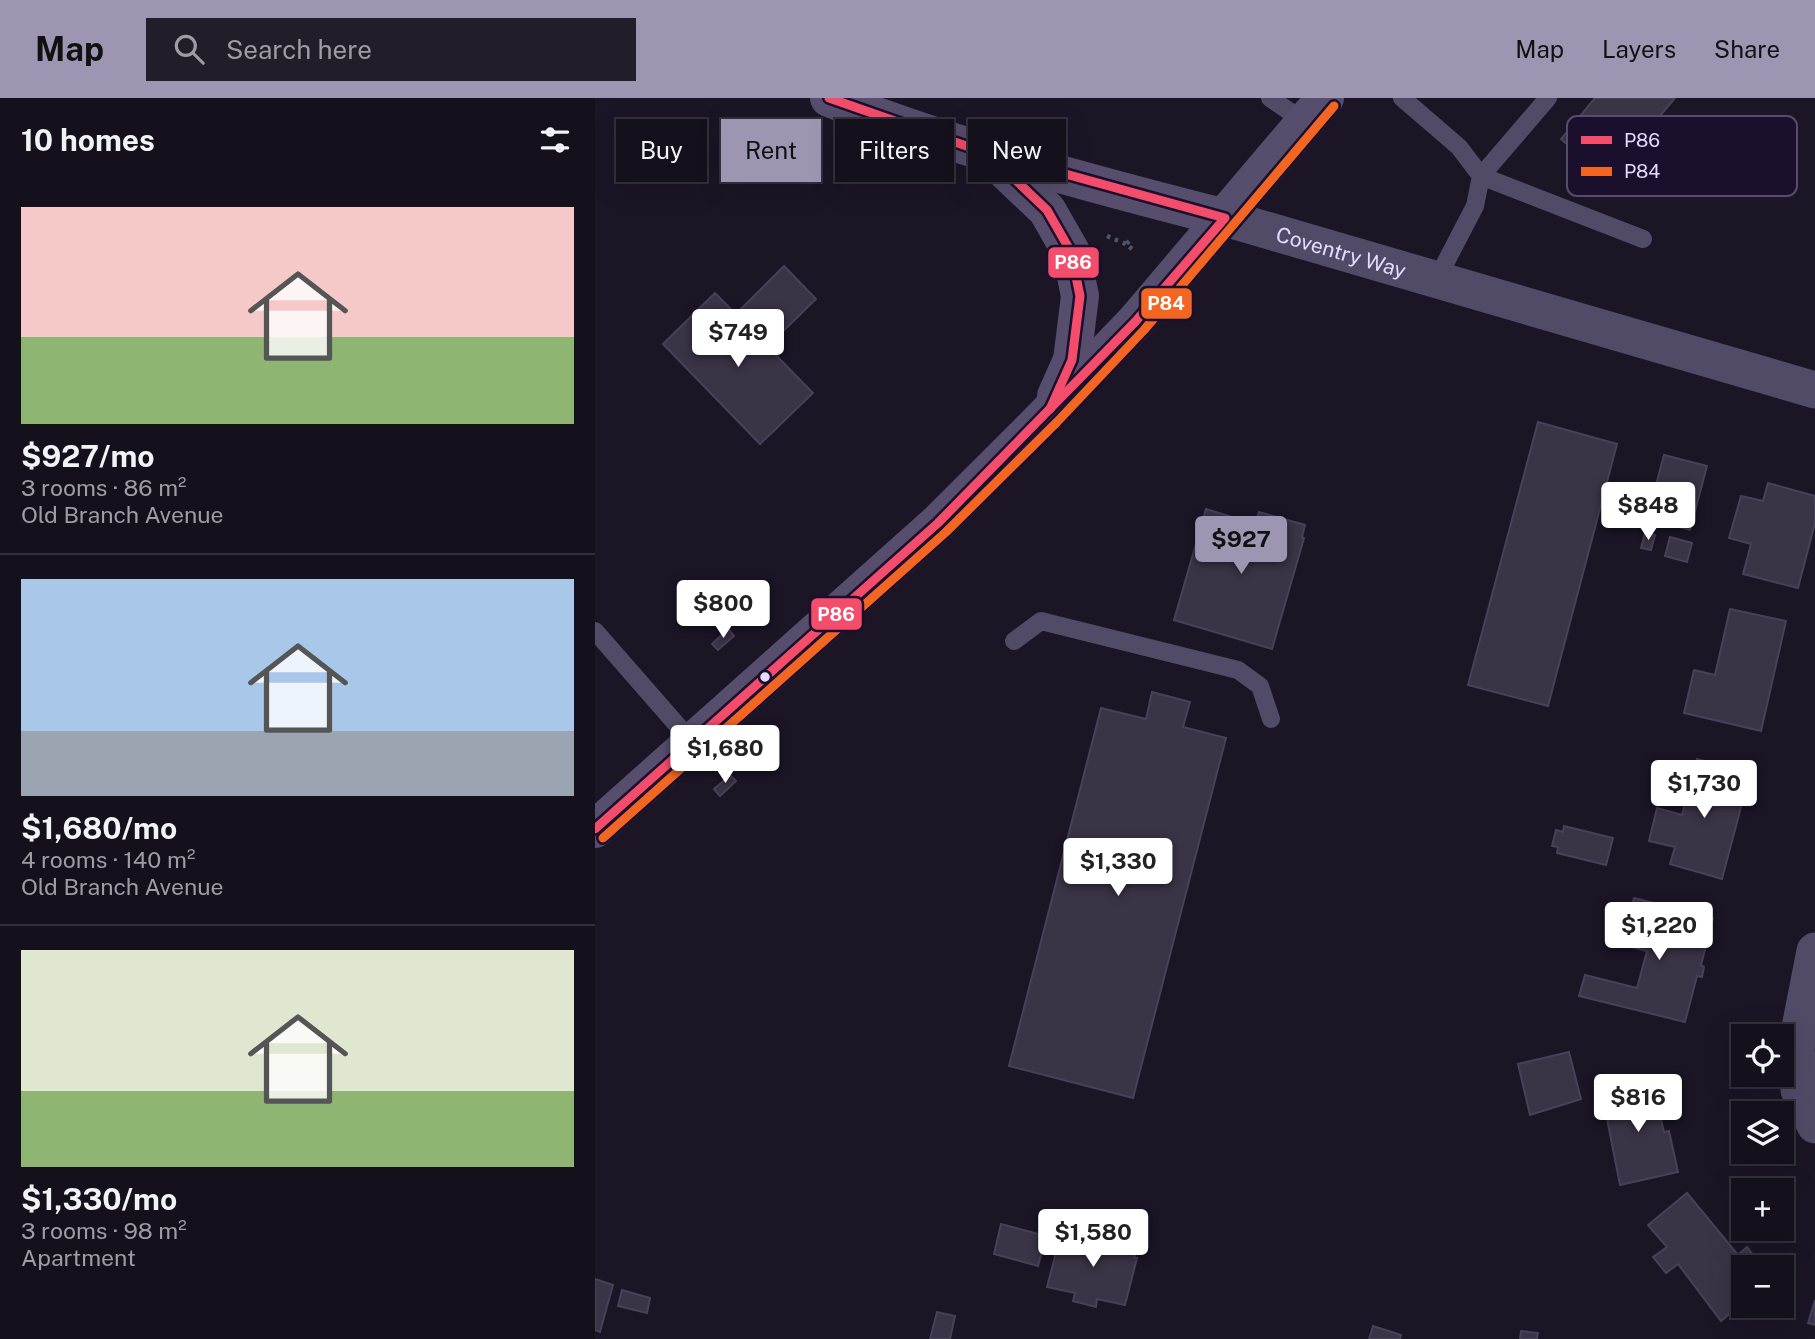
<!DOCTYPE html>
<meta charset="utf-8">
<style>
:root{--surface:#14101c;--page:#211e29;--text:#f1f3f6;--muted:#9d9da3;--line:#33303b;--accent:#9e95b3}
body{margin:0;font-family:"Public Sans",sans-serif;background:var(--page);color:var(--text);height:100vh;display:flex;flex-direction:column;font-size:26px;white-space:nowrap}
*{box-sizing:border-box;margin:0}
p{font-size:23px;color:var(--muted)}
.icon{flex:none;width:38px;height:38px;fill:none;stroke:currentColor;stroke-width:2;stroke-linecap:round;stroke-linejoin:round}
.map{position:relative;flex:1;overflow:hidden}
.sheet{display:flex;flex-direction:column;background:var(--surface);width:595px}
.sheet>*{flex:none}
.banner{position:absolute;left:21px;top:21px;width:665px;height:63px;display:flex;gap:14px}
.fabs{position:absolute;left:1136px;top:926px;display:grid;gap:14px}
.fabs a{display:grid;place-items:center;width:63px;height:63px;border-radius:0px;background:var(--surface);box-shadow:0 7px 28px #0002,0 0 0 2px var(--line);font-size:35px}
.price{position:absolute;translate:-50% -60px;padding:0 16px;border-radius:7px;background:#fff;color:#222;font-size:23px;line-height:46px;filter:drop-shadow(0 2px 4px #0008)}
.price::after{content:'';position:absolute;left:50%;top:42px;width:21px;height:16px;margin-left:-10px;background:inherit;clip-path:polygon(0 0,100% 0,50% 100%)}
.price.current{background:var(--accent);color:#111}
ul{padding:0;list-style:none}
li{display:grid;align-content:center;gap:14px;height:371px;padding:0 21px}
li+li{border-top:2px solid var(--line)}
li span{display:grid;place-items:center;height:217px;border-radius:0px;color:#555}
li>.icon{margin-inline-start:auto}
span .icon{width:126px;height:126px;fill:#fffc;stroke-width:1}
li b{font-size:30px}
h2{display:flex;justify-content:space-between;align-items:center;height:84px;padding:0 21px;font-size:30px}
.chip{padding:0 24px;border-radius:0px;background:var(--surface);box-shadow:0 7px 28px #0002,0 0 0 2px var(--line);font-size:24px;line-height:63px}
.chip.current{background:var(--accent);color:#111}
header{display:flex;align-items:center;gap:42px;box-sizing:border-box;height:98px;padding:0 35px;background:var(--accent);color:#111}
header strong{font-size:33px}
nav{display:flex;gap:38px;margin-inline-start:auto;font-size:24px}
.search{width:490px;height:63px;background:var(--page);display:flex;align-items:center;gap:18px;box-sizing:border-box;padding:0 24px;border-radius:0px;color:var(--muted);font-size:26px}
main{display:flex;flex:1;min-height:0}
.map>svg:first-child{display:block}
</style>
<header>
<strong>Map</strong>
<div class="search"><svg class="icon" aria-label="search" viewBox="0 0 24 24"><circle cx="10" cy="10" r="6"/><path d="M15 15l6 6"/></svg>Search here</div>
<nav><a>Map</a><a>Layers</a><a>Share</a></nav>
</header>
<main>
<section class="sheet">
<h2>10 homes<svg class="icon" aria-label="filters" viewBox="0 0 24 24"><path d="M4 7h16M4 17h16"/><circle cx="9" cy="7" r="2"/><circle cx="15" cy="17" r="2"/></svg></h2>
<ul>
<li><span style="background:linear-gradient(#f6c9c9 60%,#8fb573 0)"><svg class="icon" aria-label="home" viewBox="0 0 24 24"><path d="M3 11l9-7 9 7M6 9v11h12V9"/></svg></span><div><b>$927/mo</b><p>3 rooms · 86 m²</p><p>Old Branch Avenue</p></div></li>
<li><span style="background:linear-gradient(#a9c7e8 70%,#9aa5b1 0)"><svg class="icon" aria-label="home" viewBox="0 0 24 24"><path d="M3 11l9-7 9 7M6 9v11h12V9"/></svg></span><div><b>$1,680/mo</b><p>4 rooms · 140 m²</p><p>Old Branch Avenue</p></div></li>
<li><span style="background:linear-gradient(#dfe7d0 65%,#8fb573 0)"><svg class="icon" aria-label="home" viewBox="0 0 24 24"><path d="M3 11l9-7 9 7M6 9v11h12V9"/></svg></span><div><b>$1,330/mo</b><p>3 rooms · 98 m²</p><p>Apartment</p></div></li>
</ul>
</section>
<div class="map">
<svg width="1220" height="1241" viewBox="0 0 1220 1241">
<rect width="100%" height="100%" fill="#1b1526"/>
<g fill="#3b3447" stroke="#494059" stroke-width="2">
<path d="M1000,0h80l-67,80 -47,-39z"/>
<path d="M189,168l32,33 -48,47 -32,-32z"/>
<path d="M120,195l98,100 -53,51 -97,-100z"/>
<path d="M943,324l79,22 -69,262 -80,-21z"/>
<path d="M1069,357l43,11 -17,64 -43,-12z"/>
<path d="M1173,385l47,13v27l-17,65 -55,-14 8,-30 -22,-6 12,-42 22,5z"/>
<path d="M611,411l49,15 4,-12 46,13 -3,12 2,1 -32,111 -98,-29z"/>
<path d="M1050,435l10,2 -4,15 -10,-2z"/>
<path d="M1075,439l22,6 -5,19 -22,-6z"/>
<path d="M1135,511l56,12 -25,110 -77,-18 10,-43 21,5z"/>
<path d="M133,531l6,7 -16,14 -6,-6z"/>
<path d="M557,594l38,10 -7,25 43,11 -93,360 -124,-32 92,-358 45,11z"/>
<path d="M1102,661l53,14 -28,106 -52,-15 5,-17 -26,-6 8,-33 25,7z"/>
<path d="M135,677l6,6 -16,15 -6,-7z"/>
<path d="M969,728l49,12 -7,27 -49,-12 1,-6 -6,-1 4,-16 7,2z"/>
<path d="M1039,800l79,20 -12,47 3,2 -2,10 -5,-1 -12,46 -106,-26 6,-21 52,13 10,-37 -24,-6z"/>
<path d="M974,954l12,47 -51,16 -12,-51z"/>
<path d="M1057,984l12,50 5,-1 9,41 -58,13 -18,-92z"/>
<path d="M1092,1095l51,62 9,-8 9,12 -5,4h4l3,4h-15v35l-22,19 -43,-57 -12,9 -13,-16 14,-10 -19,-22z"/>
<path d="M406,1126l45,12 -8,30 -44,-12z"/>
<path d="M467,1132l75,19 -3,9h3l-12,47 -28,-6 -1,8 -23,-6 2,-8 -28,-6z"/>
<path d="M0,1181l18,6 -13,47 -5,-2z"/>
<path d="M27,1192l28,8 -3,15 -29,-7z"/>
<path d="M1220,1202v25l-7,-2z"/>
<path d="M342,1214l18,4 -5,23h-20z"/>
<path d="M778,1228l28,9 -1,4h-31z"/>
<path d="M926,1233l17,2 -1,6h-17z"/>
</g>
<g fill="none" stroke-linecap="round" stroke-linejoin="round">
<g stroke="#4b5669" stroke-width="4.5" stroke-dasharray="3.5 5" stroke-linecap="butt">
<path d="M512,138l19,8"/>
<path d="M537,151l-6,-5 7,-6"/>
</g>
<g stroke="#514b67" stroke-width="18">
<path d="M675,0l35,24"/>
<path d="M807,0l57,49 22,29 -6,30 -38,73"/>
<path d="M953,0l-67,78 162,63"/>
<path d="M0,533l97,111"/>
<path d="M419,543l27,-20 197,49 22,16 11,33"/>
</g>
<g stroke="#514b67" stroke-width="37">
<path id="s1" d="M630,120l590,172"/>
<path d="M1220,853l-19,97 3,42 16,35"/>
</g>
<g stroke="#564e6c" stroke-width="38">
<path d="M234,0c127,50 263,86 396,120"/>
<path d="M395,58l57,54 24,42 9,44 -8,64 -16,36"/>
<path d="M0,731l343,-306 110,-110 87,-91 190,-224"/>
</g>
<defs>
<g id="bus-1">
<path d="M383,50l6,2 63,60 24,42 9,44 -8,64 -22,49"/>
<path d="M0,731l343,-306 197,-201 90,-104 -250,-69 -146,-51"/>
</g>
<path id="bus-2" d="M8,740l343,-306 111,-110 87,-92 190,-224"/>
</defs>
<use href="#bus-1" stroke="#1a0f2c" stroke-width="14"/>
<use href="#bus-2" stroke="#1a0f2c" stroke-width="14"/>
<use href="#bus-1" stroke="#f44d6c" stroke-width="9"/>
<use href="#bus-2" stroke="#f26522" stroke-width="9"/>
</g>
<circle fill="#e5daff" stroke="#1a0f2c" stroke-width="2.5" cx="170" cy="579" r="6"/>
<g text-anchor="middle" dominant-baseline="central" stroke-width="5" stroke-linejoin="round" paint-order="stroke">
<g font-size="21" fill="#e5daff" stroke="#1a0f2c">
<text stroke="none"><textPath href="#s1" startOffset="121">Coventry Way</textPath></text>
</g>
</g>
<rect x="972" y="18" width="230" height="80" rx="10" fill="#1a0f2c" stroke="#574c6b" stroke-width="2"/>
<rect x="986" y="38" width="31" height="8" fill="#f44d6c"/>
<rect x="986" y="69" width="31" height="9" fill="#f26522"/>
<g font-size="19" fill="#e5daff">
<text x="1029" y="49">P86</text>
<text x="1029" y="80">P84</text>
</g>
<g stroke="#1a0f2c" stroke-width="2.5">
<rect x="452" y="148" width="53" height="33" rx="7" fill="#f44d6c"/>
<rect x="545" y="189" width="53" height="33" rx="7" fill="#f26522"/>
<rect x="215" y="499" width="53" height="34" rx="7" fill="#f44d6c"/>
</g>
<g font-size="19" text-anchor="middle" font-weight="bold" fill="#fff">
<text x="478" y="171">P86</text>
<text x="571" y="212">P84</text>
<text x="241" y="523">P86</text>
</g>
</svg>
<div class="fabs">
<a><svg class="icon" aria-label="locate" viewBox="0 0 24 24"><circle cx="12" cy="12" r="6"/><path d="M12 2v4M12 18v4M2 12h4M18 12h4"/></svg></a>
<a><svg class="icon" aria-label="layers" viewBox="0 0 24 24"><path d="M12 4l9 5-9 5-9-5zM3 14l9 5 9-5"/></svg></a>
<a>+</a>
<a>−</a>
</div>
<b class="price" style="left:143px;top:271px">$749</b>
<b class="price" style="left:1053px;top:444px">$848</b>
<b class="price current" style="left:646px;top:478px">$927</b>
<b class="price" style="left:128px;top:542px">$800</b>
<b class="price" style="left:130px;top:687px">$1,680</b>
<b class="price" style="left:1109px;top:722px">$1,730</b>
<b class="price" style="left:523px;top:800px">$1,330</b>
<b class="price" style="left:1064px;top:864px">$1,220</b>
<b class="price" style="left:1043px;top:1036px">$816</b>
<b class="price" style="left:498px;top:1171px">$1,580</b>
<div class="banner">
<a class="chip">Buy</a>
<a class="chip current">Rent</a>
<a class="chip">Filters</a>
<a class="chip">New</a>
</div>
</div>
</main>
